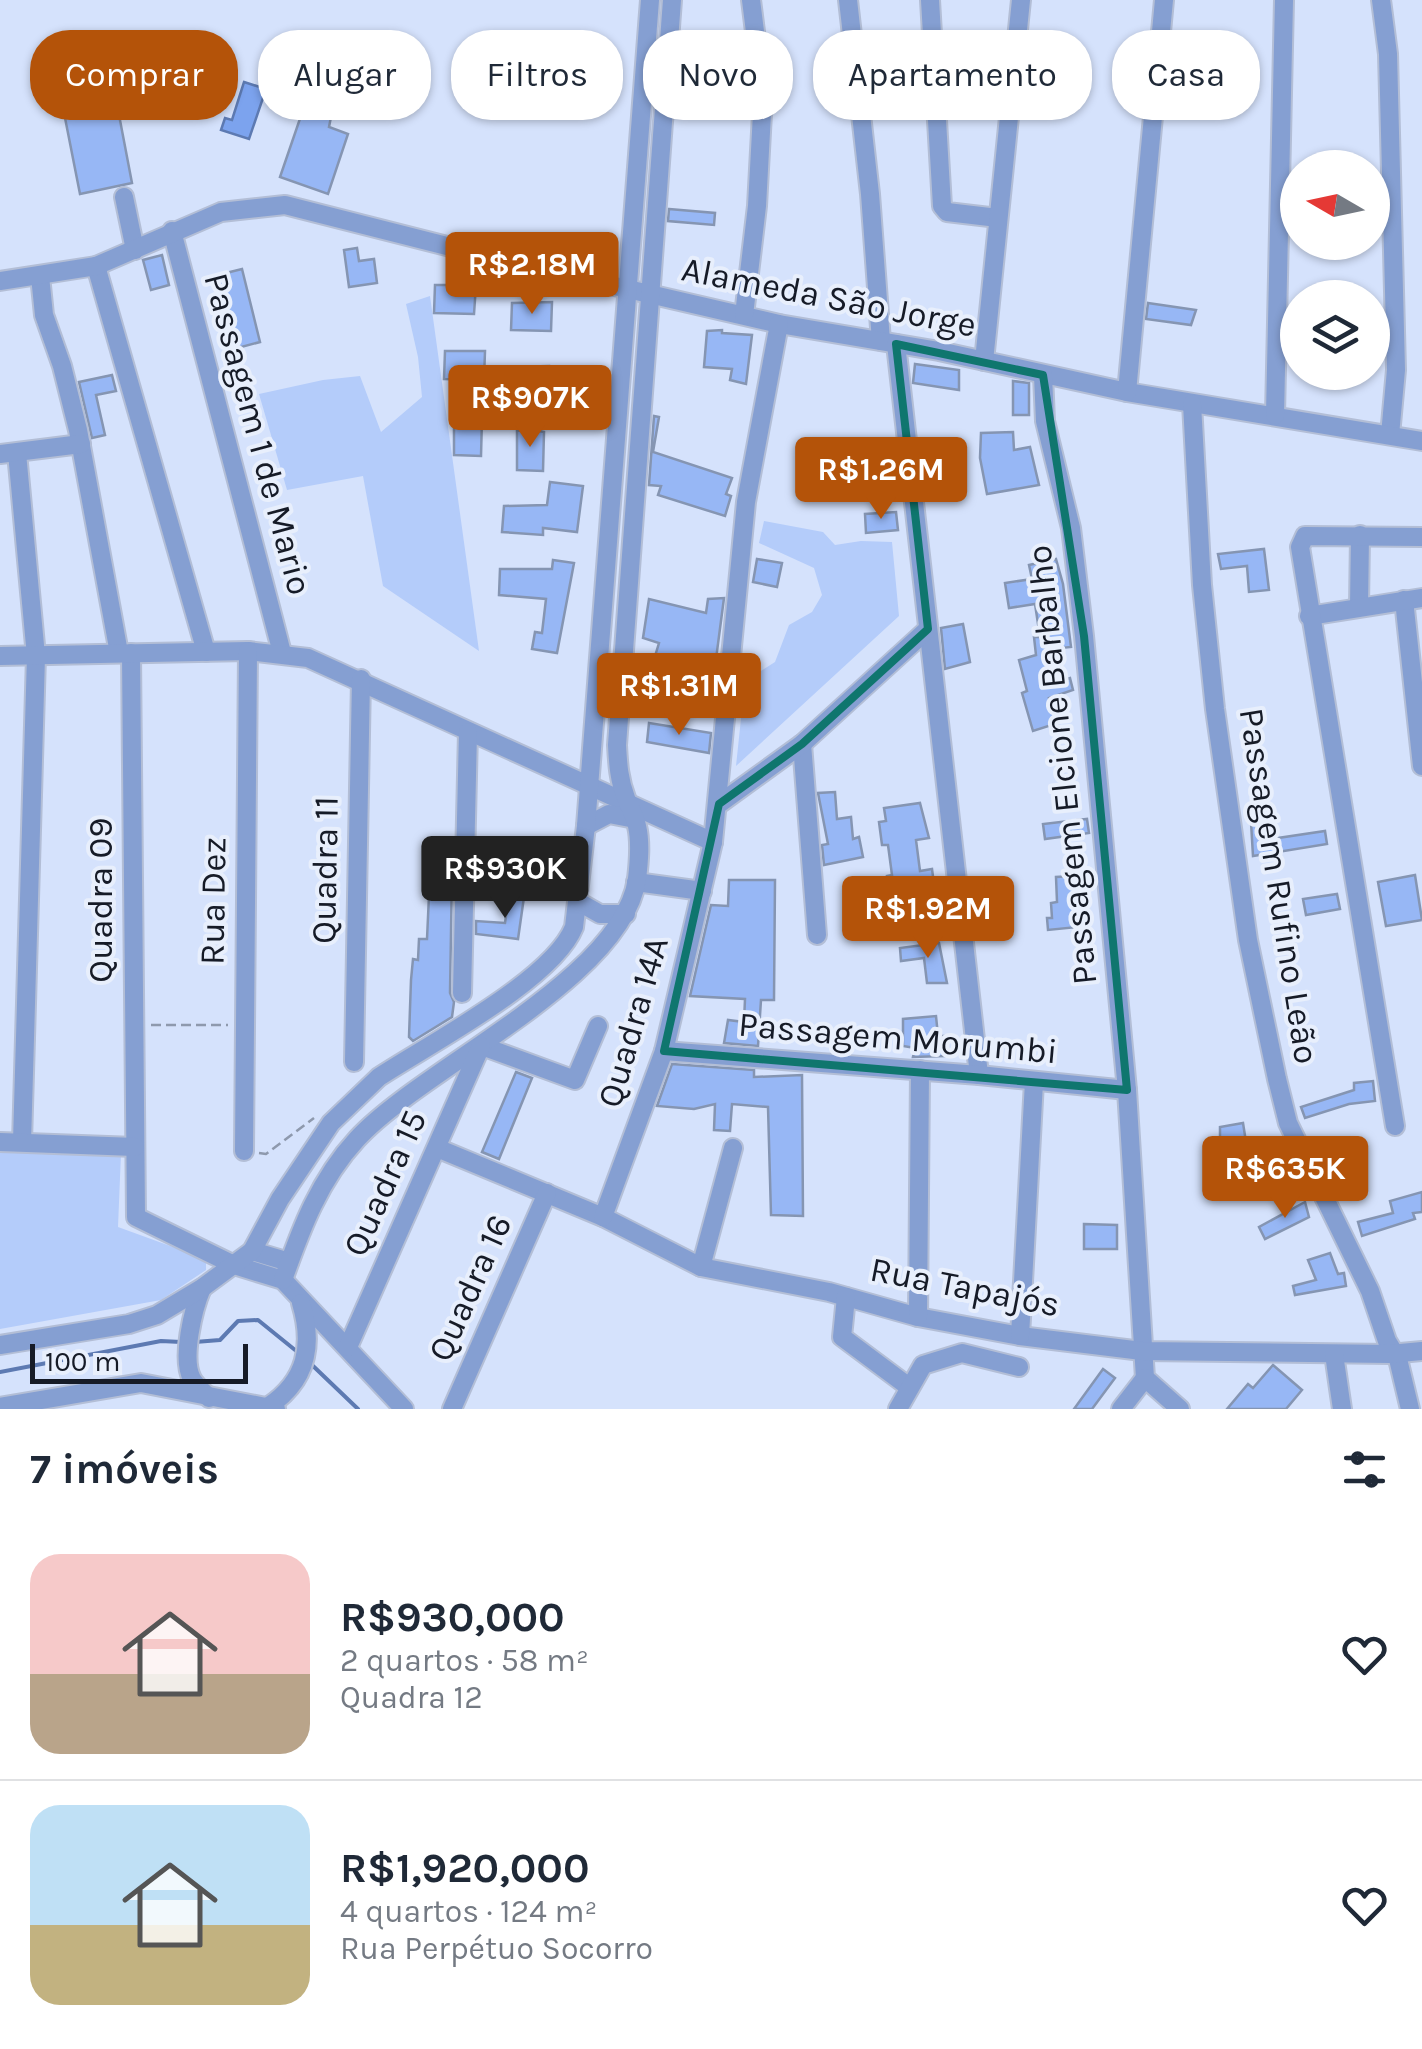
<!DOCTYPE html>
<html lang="pt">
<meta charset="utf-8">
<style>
:root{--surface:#fff;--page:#f2f2f3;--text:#1f2937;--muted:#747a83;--line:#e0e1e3;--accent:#b45309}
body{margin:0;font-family:Karla,sans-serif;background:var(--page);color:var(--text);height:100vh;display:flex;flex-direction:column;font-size:38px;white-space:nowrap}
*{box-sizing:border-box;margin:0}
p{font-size:32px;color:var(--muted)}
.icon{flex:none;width:55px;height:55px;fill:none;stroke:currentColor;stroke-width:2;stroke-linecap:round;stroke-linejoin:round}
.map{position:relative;height:1409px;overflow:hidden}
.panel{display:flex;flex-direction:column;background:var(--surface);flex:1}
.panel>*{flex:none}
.top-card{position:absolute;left:30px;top:30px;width:1362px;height:90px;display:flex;gap:20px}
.needle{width:65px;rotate:279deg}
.fabs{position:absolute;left:1280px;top:150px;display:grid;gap:20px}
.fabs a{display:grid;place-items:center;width:110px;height:110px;border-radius:50%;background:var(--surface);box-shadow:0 2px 8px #0004;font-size:50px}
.scale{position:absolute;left:30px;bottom:25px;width:218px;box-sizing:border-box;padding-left:10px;border:5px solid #161b27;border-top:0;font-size:28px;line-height:35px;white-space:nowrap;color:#161b27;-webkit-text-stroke:8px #e8effc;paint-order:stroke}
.price{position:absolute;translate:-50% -85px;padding:0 22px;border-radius:10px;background:var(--accent);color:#fff;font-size:32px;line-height:65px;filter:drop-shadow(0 2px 5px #0008)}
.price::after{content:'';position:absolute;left:50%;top:60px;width:30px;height:22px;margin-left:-15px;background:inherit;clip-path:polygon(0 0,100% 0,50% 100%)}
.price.on{background:#222;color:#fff}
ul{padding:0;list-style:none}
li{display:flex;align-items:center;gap:30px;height:250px;padding:0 30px}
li+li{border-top:2px solid var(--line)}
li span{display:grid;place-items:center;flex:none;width:280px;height:200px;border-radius:30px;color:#555}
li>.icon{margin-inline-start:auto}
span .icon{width:120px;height:120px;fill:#fffc;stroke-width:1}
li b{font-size:42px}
h2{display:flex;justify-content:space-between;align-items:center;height:120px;padding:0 30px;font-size:42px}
.chip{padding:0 35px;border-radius:40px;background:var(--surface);box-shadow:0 2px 8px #0004;font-size:35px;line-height:90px}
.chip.on{background:var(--accent);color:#fff}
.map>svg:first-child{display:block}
</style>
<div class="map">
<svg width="1422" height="1409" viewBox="0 0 1422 1409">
<rect width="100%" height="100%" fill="#d5e2fc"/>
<g fill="#b4ccfa">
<path d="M430,296l49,355 -96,-65 -20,-110 -76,14 -28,-96 64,-14 37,-4 21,56 41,-35 -4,-40 -12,-53z"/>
<path d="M764,521l59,11 12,13 26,-4 31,1 7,74 -163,150 9,-85 30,-19 14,-37 23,-13 10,-17 -8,-27 -55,-25z"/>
<path d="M0,1151l121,2 -3,74 88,32v11l-45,30 -161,29z"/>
</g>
<path fill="#7ca3ee" stroke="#5d7ab2" stroke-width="2.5" d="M244,82l22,7 -17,50 -28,-9 4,-12 7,2z"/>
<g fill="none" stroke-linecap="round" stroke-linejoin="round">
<g stroke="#5d7ab2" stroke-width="4">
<path d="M195,1342l25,-2 18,-19 20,-1 42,34"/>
<path d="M311,1364l47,45"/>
<path d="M0,1372l161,-31 20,1"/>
</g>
</g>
<g fill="#97b7f5" stroke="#8595b2" stroke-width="2.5">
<path d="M107,52l25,131 -52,11 -26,-132z"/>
<path d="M305,65l35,7 -11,55 19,7 -20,60 -48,-17 24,-70 -7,-2z"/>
<path d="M669,209l46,4 -1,12 -46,-4z"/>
<path d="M357,248l2,13 15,-2 3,24 -28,4 -5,-37z"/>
<path d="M162,255l7,30 -18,5 -8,-30z"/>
<path d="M242,269l18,73 -26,7 -16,-74z"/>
<path d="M435,285h41l-2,29 -40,-1z"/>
<path d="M552,302l-1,29 -40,-1 1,-27z"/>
<path d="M1148,303l48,7 -5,15 -45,-6z"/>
<path d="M722,330v3l30,2 -6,49 -16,-4 2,-11 -28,-2 3,-36z"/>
<path d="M445,351h40l-1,29 -40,-1z"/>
<path d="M915,364l44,6v20l-46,-7z"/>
<path d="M549,366l-1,30 -38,-3v-26z"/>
<path d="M112,375l4,16 -20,4 9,40 -13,3 -13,-56z"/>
<path d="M1013,381l16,2v32h-16z"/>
<path d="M454,414l28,4 -1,38 -27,-1z"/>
<path d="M654,416l5,1 -6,35 79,26 -6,16 5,2 -6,20 -67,-21 3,-9 -12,-1z"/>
<path d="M529,429l15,3 -1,39 -26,-1v-39z"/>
<path d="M1013,432l1,18 16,-3 9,38 -52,9 -7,-36 1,-25z"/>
<path d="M550,482l33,4 -6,46 -34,-4v7l-41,-3 2,-26 43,-1z"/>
<path d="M896,512l2,18 -32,3 -1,-19z"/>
<path d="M1264,549l5,41 -20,2 -2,-26 -26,3 -3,-15z"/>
<path d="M757,559l25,4 -5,24 -24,-5z"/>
<path d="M1056,559l7,25 8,63 -20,2 8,32 11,-3 3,12 -24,8 9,25 -25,8 -11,-38 5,-2 -8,-31 17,-5 -2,-18h6l-5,-33 -26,4 -4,-25 27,-4 -3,-14z"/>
<path d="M553,560l21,3 -17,90 -25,-4 3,-17 7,1 4,-34 -47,-4 1,-26h52z"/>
<path d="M724,598l-11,84 -61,-16 7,-23 -16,-5 6,-39 57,14 2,-14z"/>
<path d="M963,624l7,38 -25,7 -4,-41z"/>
<path d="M649,723l62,10 -2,20 -62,-11z"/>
<path d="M835,792l2,27 14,-2 2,22 6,-2 4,20 -39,8 -2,-20 6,-1 -10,-51z"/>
<path d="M920,803l9,35 -13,2 4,31 12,-2 2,15h-5l2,16h-5l2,23 -30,3 -3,-23 -5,1 -1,-12 -2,-16 5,-1 -4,-30h-6l-3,-23 7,-1 -2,-13z"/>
<path d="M1268,803l3,36 54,-8 2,13 -74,12 -3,-51z"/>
<path d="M1087,819l2,14 -44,6 -2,-15z"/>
<path d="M426,869l26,3 -2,121 4,9 -2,15 -39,24 -4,-4 2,-57 2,-21 5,1 1,-21h8l2,-44h-5z"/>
<path d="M1093,875l1,12 -19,1 3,39 -30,3 -1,-12h5l-1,-15 6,-1 -1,-25z"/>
<path d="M1415,875l7,45 -36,6 -8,-44z"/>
<path d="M729,880h46l-1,120h-13l-3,46 -34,-3 4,-23 16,2 1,-23 -55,-3 21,-91 17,1z"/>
<path d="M1337,894l3,15 -34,6 -3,-16z"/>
<path d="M509,895l15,2 -6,42 -42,-5v-13l29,2z"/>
<path d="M939,943l8,40h-20l-3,-25 -23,3 -1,-13z"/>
<path d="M936,1016l2,20h7v20l-32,1 2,-9 -12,-2v-27z"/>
<path d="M672,1064l82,6v7l48,-2 1,141 -32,-1 -3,-108 -36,-3 -2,27 -16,-1 1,-26 -21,5 -37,-3z"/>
<path d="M516,1072l16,6 -33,81 -17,-7z"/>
<path d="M1373,1081l2,20 -26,3 -44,14 -4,-11 53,-17v-7z"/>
<path d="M1243,1123l6,38 -26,7v-28h-3v-13z"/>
<path d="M1278,1151l14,33 -28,11 -14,-35z"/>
<path d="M1422,1192v20l-9,1 2,6 -53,17 -4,-14 35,-9 -3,-12z"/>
<path d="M1305,1202l4,15 -44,22 -6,-12z"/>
<path d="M1084,1224l33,1v24h-33z"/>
<path d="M1330,1253l8,21 6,-1 2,13 -51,9 -2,-9 23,-6 -8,-20z"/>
<path d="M1273,1365l29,25 -16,19h-59l21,-25 5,4z"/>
<path d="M1103,1369l12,9 -23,31h-18z"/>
</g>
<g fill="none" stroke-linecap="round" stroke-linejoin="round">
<defs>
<g id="minor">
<path d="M848,0l22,194 11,147"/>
<path d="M930,0l12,206 5,6 51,6"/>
<path d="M1381,0l7,54 8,316 -6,65"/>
<path d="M124,197l11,53"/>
<path d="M172,231l110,422"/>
<path d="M96,266l110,386"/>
<path d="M40,276l4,39 18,51 16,64 41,223"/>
<path d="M0,281l96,-15 125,-54 64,-7 217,55 277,64 160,27 188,41 295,49"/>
<path d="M744,315l13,-109 6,-111 -12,-95"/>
<path d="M896,344l83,731"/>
<path d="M984,361l37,-361"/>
<path d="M1043,375l2,46 26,107 13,108 43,454 18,288 35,31"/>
<path d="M1127,392l37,-392"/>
<path d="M1192,404l10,181 13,124 33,231 29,139 11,44 82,168 17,50 11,18 12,50"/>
<path d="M1275,415l9,-415"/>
<path d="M17,453l19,203 -14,486"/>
<path d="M0,454l81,-10"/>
<path d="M1404,600l18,166"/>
<path d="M1359,607l1,-72"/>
<path d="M1309,616l113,-18"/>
<path d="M131,653l5,564 98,48 49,15 121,129"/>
<path d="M0,656l248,-5 60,7 405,184"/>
<path d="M802,744l15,191"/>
<path d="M719,804l83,-60 126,-115"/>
<path d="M586,826l23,-12 26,5"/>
<path d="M636,882l66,9"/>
<path d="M577,901l23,13h26"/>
<path d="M462,993l6,-261"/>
<path d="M482,1046l93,34 23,-54"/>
<path d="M664,1051l315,24 148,15"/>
<path d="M354,1062l7,-383"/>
<path d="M1395,1126l-95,-579 5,-11 117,1"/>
<path d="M0,1142l135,5"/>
<path d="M437,1148l166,69 98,50 128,25 89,25 102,19 122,15 248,3 32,-3"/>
<path d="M244,1151l4,-500"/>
<path d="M603,1217l61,-166 49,-209 33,-340 33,-178"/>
<path d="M252,1251l37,11"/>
<path d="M701,1267l32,-119"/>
<path d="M283,1280c18,-51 36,-100 74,-141 66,-72 265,-159 280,-260 2,-17 4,-36 0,-53 -2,-10 -8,-19 -11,-28 -7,-18 -8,-34 -9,-53l55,-745"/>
<path d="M202,1288c-9,21 -21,71 -10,91 4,7 12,13 17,19"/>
<path d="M846,1297l-4,40 67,50"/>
<path d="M918,1317l2,-247"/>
<path d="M1020,1336l14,-254"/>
<path d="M0,1345l129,-21 28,-9 45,-27 50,-37 28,-52 51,-76 48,-46c50,-33 174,-97 195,-150l12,-101 64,-826"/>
<path d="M348,1347l133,-301"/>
<path d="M1334,1354l8,55"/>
<path d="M269,1406c37,-25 45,-60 32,-103"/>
<path d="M0,1407l141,-24 135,26"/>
<path d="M452,1409l95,-216"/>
<path d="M898,1409l25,-44 39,-12 57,14"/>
<path d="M1121,1409l24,-31"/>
</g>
</defs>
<use href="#minor" stroke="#b3bed6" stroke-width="22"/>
<g stroke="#8e99ad" stroke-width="2.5" stroke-dasharray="10 5" stroke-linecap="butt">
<path d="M151,1025h77"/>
<path d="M259,1153l7,1 48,-36"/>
</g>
<use href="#minor" stroke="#859fd2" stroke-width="18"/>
</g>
<path fill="none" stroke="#0f766e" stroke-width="8" stroke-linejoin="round" d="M896,344l147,31 41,261 43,454 -463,-39 55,-247 83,-60 126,-115z"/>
<g text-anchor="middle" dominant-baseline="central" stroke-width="8" stroke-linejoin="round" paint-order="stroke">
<g font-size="35" fill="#161b27" stroke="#e8effc">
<text transform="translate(829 297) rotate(11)">Alameda São Jorge</text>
<text transform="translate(258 434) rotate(75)">Passagem 1 de Mario</text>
<text transform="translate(1062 765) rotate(-96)">Passagem Elcione Barbalho</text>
<text transform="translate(325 870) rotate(-89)">Quadra 11</text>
<text transform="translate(1279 886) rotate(81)">Passagem Rufino Leão</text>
<text transform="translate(100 900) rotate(-90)">Quadra 09</text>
<text transform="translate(213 901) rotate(-89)">Rua Dez</text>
<text transform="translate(633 1022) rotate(-74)">Quadra 14A</text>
<text transform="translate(898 1038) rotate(5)">Passagem Morumbi</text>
<text transform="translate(385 1183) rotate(-66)">Quadra 15</text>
<text transform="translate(965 1287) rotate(11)">Rua Tapajós</text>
<text transform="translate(470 1288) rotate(-66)">Quadra 16</text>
</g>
</g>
</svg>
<div class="fabs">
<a><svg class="needle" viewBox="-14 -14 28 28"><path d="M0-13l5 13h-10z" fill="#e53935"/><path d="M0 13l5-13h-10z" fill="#747a83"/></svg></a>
<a><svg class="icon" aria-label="layers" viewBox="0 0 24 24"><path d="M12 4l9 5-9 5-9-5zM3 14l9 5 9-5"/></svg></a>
</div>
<div class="scale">100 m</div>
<b class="price" style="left:532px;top:317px">R$2.18M</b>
<b class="price" style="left:530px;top:450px">R$907K</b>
<b class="price" style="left:881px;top:522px">R$1.26M</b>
<b class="price" style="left:679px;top:738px">R$1.31M</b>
<b class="price on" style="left:505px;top:921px">R$930K</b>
<b class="price" style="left:928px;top:961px">R$1.92M</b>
<b class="price" style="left:1285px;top:1221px">R$635K</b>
<div class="top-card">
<a class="chip on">Comprar</a>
<a class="chip">Alugar</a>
<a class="chip">Filtros</a>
<a class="chip">Novo</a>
<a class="chip">Apartamento</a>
<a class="chip">Casa</a>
</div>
</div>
<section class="panel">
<h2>7 imóveis<svg class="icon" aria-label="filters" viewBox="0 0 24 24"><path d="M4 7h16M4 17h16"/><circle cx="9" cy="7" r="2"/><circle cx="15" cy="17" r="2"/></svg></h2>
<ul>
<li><span style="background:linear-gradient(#f6c9c9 60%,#b9a48a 0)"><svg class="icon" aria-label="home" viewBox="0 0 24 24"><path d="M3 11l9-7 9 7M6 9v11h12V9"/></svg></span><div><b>R$930,000</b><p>2 quartos · 58 m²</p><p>Quadra 12</p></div><svg class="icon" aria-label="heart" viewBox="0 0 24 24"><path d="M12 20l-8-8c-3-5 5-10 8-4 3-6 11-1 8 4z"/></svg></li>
<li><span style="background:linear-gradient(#bfe0f5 60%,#c2b280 0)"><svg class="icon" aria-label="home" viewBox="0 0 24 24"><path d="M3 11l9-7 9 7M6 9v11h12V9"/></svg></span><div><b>R$1,920,000</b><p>4 quartos · 124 m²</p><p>Rua Perpétuo Socorro</p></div><svg class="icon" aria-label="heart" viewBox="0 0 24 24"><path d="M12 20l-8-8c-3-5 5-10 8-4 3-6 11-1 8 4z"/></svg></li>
</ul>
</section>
